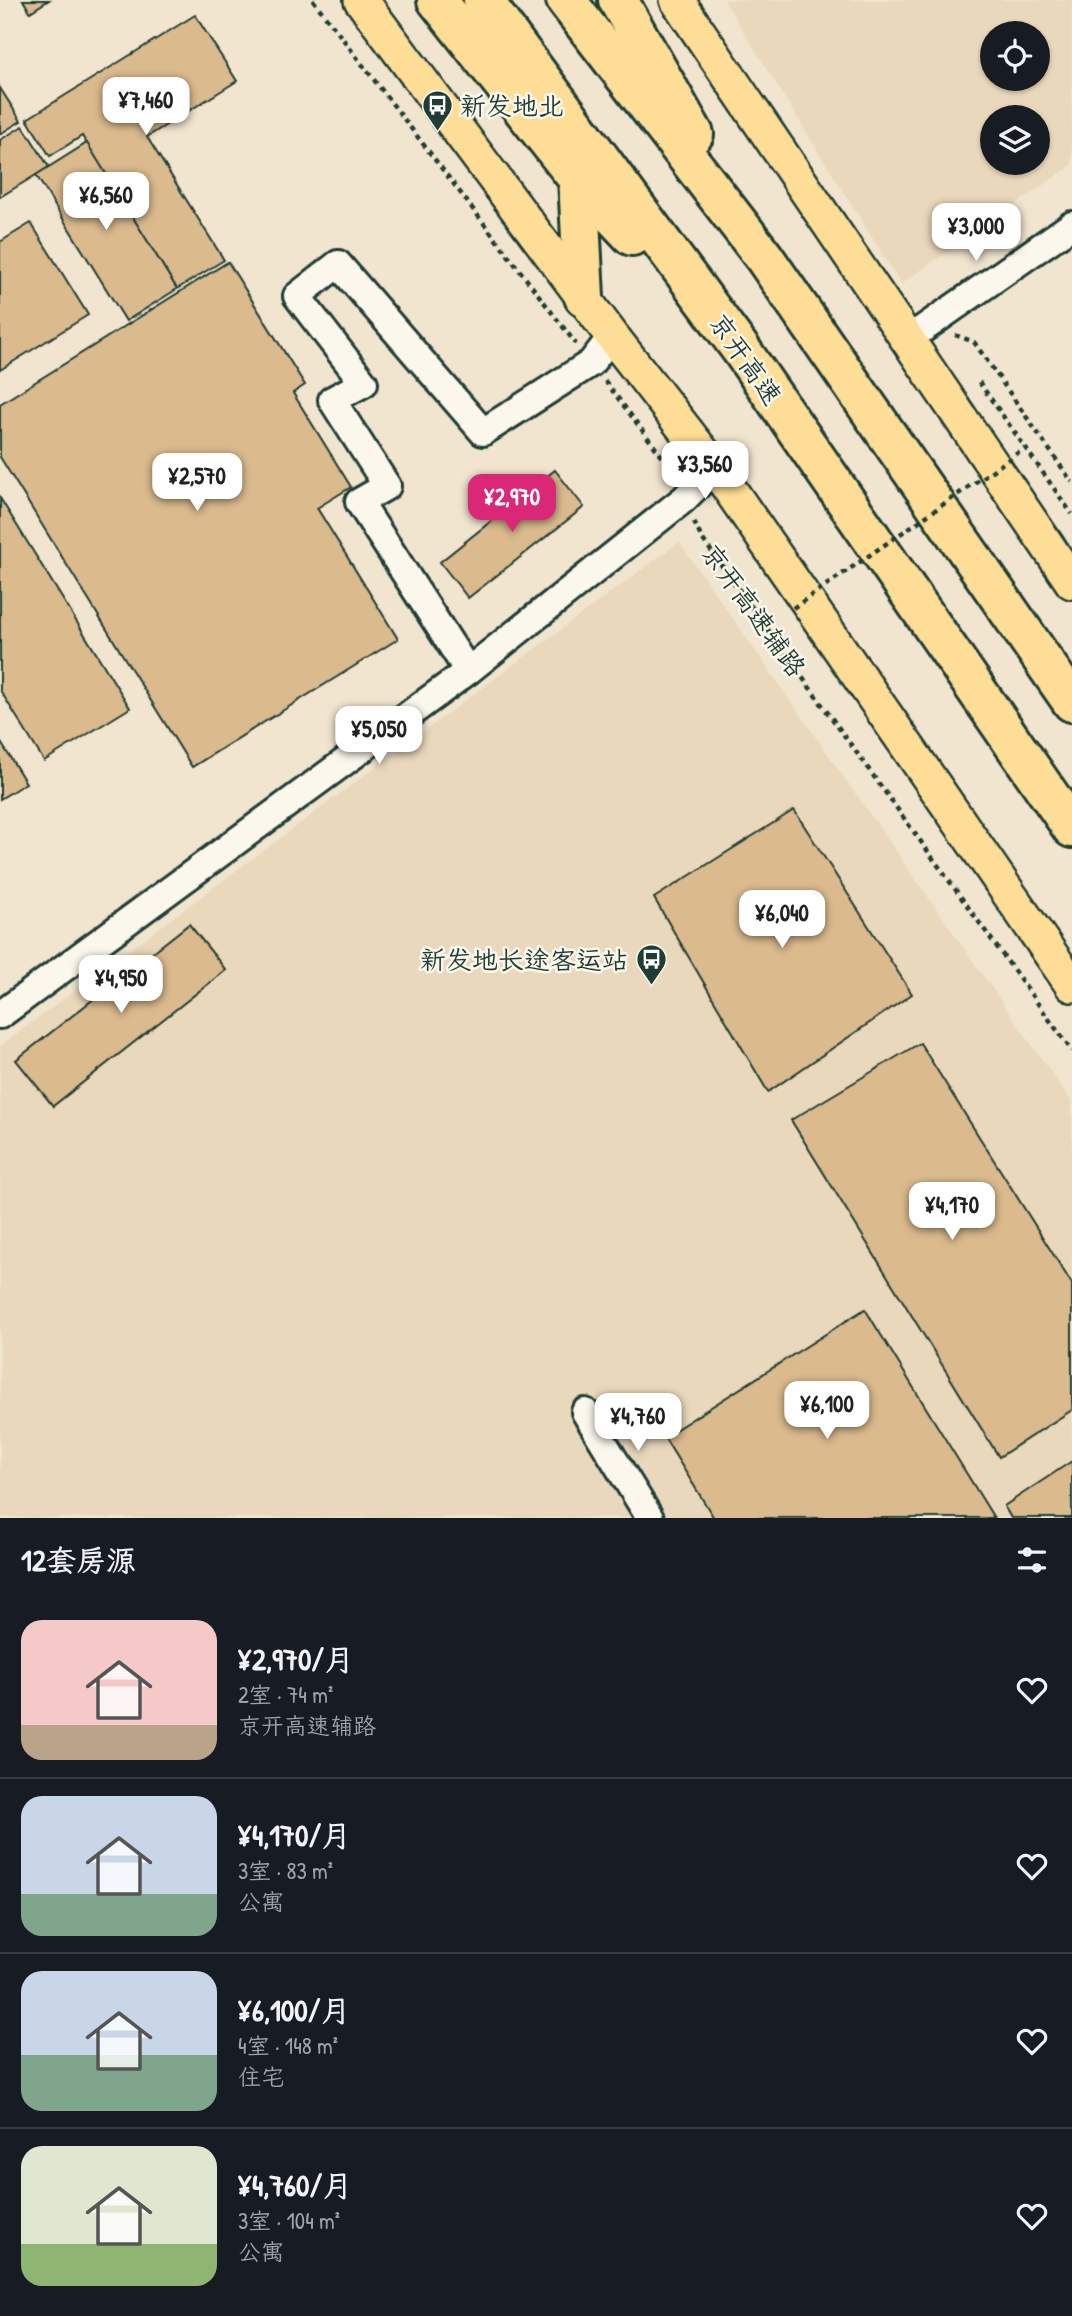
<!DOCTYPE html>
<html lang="zh">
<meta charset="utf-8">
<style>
:root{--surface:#171b24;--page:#20242c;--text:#f1f3f6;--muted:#9ea1a6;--line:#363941;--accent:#db2777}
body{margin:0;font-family:"Patrick Hand","LXGW WenKai TC",sans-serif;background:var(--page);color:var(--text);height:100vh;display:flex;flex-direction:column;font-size:26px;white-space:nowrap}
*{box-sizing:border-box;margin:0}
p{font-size:23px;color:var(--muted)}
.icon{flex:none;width:38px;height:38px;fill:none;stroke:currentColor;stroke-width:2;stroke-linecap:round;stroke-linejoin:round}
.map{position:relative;height:1518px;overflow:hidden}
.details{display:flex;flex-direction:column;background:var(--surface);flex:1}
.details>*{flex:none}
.tools{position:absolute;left:980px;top:21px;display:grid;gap:14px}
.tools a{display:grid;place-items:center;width:70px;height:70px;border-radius:50%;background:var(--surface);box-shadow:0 2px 5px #0004;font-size:35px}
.price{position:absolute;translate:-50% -60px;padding:0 16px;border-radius:14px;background:#fff;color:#222;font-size:23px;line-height:46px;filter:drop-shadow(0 2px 4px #0008)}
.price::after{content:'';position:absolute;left:50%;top:42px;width:21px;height:16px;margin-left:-10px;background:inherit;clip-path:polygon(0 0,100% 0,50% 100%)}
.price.active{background:var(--accent);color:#fff}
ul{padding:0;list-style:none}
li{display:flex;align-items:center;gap:21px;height:175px;padding:0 21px}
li+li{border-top:2px solid var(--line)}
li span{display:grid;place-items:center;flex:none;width:196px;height:140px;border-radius:21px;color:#555}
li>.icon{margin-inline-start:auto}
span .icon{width:84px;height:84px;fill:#fffc;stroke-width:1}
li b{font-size:30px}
h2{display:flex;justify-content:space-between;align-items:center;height:84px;padding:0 21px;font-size:30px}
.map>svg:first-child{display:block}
</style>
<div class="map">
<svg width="1072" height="1518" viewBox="0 0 1072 1518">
<rect width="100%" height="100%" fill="#f1e5d0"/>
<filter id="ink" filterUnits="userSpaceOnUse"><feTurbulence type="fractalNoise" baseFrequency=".0143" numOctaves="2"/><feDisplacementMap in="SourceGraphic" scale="14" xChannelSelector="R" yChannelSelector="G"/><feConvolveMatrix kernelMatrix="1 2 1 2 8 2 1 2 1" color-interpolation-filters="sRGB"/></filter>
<g filter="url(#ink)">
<g fill="#ead8bc" fill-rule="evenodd">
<path d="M724,0h348v165l-171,119zM992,33h46v46h-46zM992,117h46v46h-46z"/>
<path d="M679,542l393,560v416h-1069l-3,-6v-466z"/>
</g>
<g fill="#dbba8e" stroke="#1f3d34" stroke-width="2">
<path d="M23,0h26l-19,12z"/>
<path d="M195,15l42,66 -90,56 77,123 -47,29 -95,-153 -32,20 -23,-37z"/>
<path d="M0,88l21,33 -21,13z"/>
<path d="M23,126l26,41 -49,30v-57z"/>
<path d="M87,143l90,146 -51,32 -90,-146z"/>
<path d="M31,223l57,92 -88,55v-128z"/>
<path d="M228,262l77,123 -12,8 58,94 -34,21 81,131 -206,128 -192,-310v-53z"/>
<path d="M555,470l29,37 -116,91 -28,-36z"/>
<path d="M0,498l130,210 -86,53 -44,-71z"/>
<path d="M0,741l26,42 -26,16z"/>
<path d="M794,810l118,184 -144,98 -114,-194z"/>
<path d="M189,924l37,46 -173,136 -37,-46z"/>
<path d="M920,1043l152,241v126l-73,47 -208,-337z"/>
<path d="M865,1309l129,209h-280l-50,-81z"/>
<path d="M1072,1461v57h-61l-7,-12z"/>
</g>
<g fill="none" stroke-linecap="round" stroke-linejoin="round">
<defs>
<g id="minor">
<path d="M907,340l165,-115"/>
<path d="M468,671l-109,-169 28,-16 -55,-86 32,-17 -67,-87 41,-32 145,168 108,-69 21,-27"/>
<path d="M0,1015l468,-344 216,-172 31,-31"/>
<path d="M585,1412l65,106"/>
</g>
<g id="major">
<path d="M361,0l251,336 103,132 357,517"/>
<path d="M677,0l395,582"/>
</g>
<g id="highway">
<path d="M437,0l141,179 54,57"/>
<path d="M483,0l259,351 330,477"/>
<path d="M566,0l198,257 308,445"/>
<path d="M618,0l76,134"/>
<path d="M578,179l6,118"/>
</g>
</defs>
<use href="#minor" stroke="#1f3d34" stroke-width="32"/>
<use href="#major" stroke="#1f3d34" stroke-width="38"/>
<use href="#highway" stroke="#1f3d34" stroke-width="44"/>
<g stroke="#1f3d34" stroke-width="4.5" stroke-dasharray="5 5" stroke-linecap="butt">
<path d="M313,0l263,344"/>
<path d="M955,335l19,7 98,140"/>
<path d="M605,381l65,86 4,9"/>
<path d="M979,382l93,132"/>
<path d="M694,522l7,15 371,514"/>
</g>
<use href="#minor" stroke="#fbf7ec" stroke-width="26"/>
<use href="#major" stroke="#fedd96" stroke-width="33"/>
<use href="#highway" stroke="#fedd96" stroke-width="38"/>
<path stroke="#1f3d34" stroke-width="4.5" stroke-dasharray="5 5" stroke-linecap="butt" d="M793,608l232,-160"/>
</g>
</g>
<defs>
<symbol id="bus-pin" viewBox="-11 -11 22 30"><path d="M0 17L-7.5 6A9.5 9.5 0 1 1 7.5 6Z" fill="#1f3d34" stroke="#fbf7ec"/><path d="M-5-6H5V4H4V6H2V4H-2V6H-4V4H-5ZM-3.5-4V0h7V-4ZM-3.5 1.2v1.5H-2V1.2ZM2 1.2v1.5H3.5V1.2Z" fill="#fff"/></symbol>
</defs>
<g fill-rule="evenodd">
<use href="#bus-pin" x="420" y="88" width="35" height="47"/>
<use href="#bus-pin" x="634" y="942" width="35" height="47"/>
</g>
<g text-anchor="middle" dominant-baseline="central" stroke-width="5" stroke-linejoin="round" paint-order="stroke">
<g font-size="26" fill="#1f3d34" stroke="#fbf7ec" text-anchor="start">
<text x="460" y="105">新发地北</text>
<text x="628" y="959" text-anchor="end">新发地长途客运站</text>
</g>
<g font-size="26" fill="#1f3d34" stroke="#fbf7ec">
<text transform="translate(746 359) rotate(55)">京开高速</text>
<text transform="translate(754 610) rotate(54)">京开高速辅路</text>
</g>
</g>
</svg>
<div class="tools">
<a><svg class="icon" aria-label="locate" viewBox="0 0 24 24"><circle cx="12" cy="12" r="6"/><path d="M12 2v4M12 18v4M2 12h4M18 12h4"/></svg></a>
<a><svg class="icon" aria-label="layers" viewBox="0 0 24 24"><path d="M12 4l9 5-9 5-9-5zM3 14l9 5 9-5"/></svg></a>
</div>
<b class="price" style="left:146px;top:137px">¥7,460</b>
<b class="price" style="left:106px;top:232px">¥6,560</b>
<b class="price" style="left:976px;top:263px">¥3,000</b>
<b class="price" style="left:705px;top:501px">¥3,560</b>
<b class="price" style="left:197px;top:513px">¥2,570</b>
<b class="price active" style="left:512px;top:534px">¥2,970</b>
<b class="price" style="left:379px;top:766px">¥5,050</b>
<b class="price" style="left:782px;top:950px">¥6,040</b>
<b class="price" style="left:121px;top:1015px">¥4,950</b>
<b class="price" style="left:952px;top:1242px">¥4,170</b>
<b class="price" style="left:827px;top:1441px">¥6,100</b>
<b class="price" style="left:638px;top:1453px">¥4,760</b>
</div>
<section class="details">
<h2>12套房源<svg class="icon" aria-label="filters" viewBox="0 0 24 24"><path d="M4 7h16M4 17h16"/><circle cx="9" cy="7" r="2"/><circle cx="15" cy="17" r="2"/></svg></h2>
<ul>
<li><span style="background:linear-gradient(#f6c9c9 75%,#b9a48a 0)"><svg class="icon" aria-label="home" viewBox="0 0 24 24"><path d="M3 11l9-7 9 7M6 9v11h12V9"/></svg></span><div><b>¥2,970/月</b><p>2室 · 74 m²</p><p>京开高速辅路</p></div><svg class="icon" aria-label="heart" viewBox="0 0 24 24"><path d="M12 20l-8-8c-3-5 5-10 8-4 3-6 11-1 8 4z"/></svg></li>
<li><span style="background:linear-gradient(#c9d6e8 70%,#7fa58c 0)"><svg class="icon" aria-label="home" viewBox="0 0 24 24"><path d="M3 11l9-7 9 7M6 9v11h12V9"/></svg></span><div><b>¥4,170/月</b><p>3室 · 83 m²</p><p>公寓</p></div><svg class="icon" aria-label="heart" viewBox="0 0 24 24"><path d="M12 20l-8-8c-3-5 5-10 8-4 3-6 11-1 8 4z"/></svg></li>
<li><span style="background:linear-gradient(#c9d6e8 60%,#7fa58c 0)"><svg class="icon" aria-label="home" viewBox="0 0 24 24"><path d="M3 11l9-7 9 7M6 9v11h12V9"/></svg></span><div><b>¥6,100/月</b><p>4室 · 148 m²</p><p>住宅</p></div><svg class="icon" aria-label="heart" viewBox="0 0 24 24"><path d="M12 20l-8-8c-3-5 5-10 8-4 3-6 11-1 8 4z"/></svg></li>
<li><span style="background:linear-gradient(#dfe7d0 70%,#8fb573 0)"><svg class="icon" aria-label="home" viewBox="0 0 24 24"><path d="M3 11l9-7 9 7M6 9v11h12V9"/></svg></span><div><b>¥4,760/月</b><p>3室 · 104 m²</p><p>公寓</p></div><svg class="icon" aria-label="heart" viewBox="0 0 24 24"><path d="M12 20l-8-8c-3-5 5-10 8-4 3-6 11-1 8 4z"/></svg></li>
</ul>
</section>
